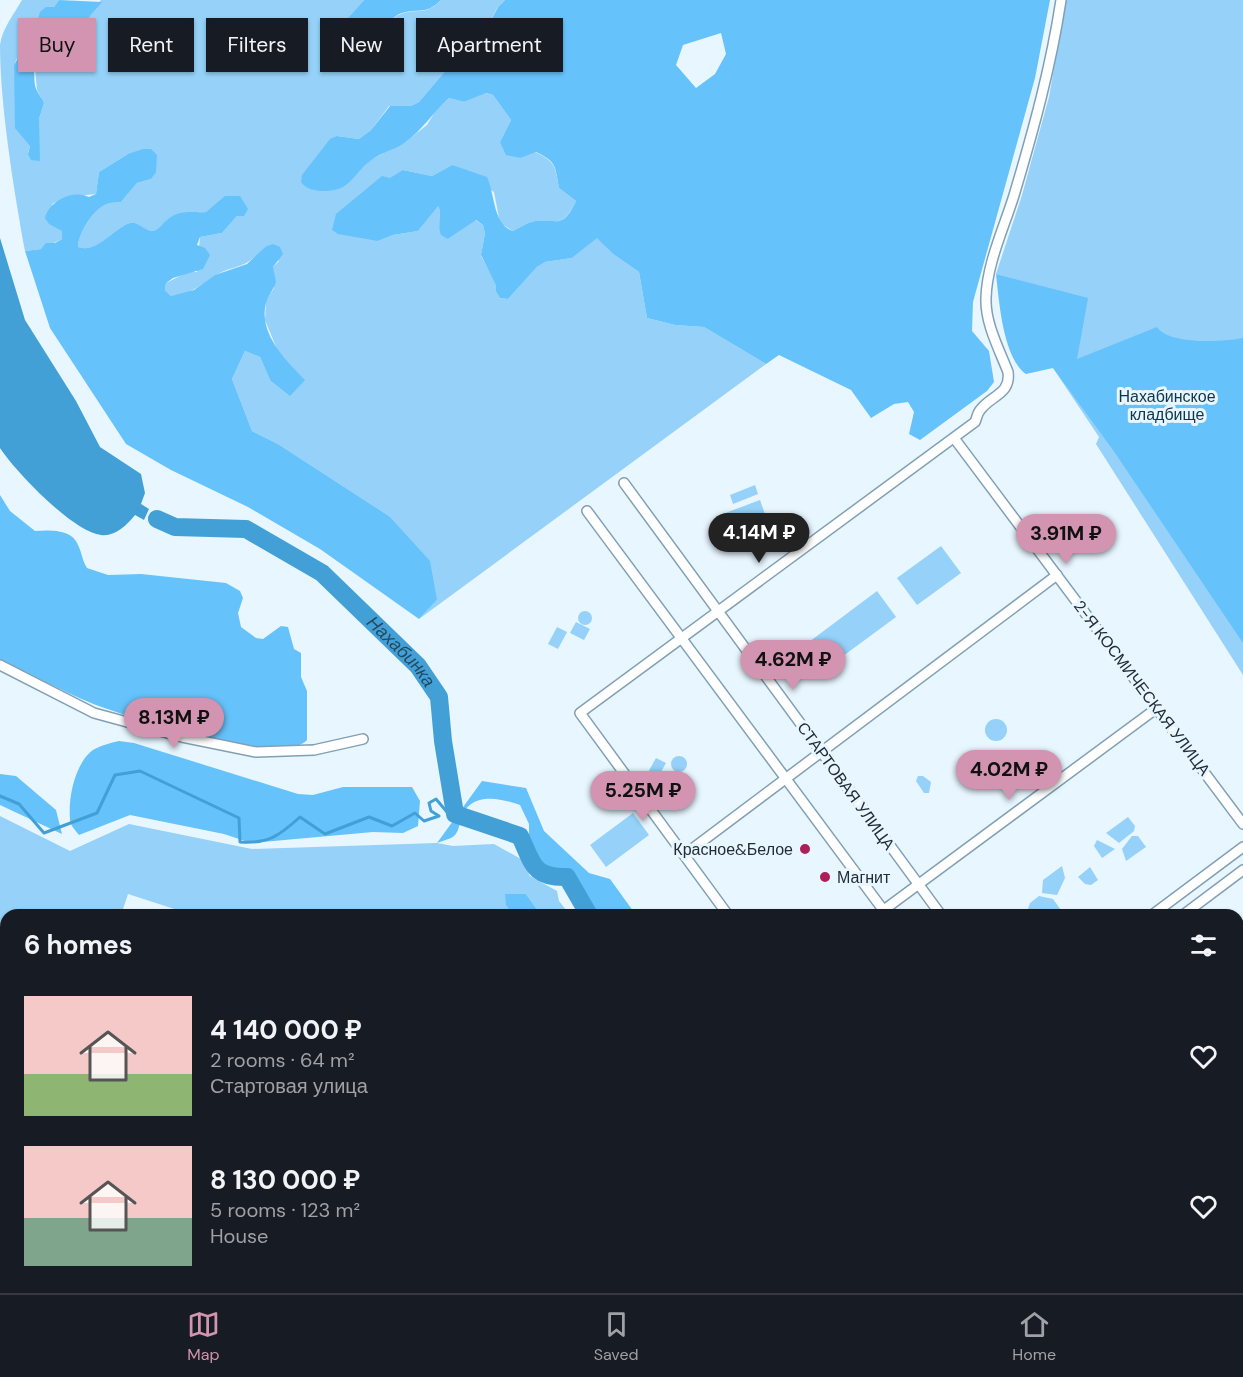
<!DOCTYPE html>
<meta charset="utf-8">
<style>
:root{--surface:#171b24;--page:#242831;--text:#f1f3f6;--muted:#9ea1a6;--line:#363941;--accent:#d294b0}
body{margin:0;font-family:"DM Sans",sans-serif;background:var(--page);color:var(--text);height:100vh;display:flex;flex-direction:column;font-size:22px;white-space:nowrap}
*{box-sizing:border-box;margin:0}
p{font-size:20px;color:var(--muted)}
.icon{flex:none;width:33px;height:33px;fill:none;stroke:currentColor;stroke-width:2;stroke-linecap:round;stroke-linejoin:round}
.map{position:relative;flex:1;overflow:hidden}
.panel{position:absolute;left:0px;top:909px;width:1244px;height:384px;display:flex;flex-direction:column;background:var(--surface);border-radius:18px 18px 0 0;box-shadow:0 2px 4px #0004}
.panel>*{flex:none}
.banner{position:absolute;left:18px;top:18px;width:600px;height:54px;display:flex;gap:12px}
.price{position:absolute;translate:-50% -51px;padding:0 14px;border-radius:21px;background:var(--accent);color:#111;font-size:20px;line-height:39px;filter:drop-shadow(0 2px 3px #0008)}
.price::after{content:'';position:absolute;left:50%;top:36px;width:18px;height:14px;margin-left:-9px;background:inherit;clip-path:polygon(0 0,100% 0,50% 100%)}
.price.selected{background:#222;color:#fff}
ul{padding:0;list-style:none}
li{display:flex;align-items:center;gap:18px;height:150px;padding:0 24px}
li span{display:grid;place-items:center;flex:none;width:168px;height:120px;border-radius:0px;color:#555}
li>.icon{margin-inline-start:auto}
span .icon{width:72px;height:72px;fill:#fffc;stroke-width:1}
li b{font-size:26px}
h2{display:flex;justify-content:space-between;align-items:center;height:72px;padding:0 24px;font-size:26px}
.chip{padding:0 21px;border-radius:0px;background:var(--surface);box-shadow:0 2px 4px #0004;font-size:21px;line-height:54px}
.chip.selected{background:var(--accent);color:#111}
.tabs{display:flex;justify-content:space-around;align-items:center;height:84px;border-top:2px solid var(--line);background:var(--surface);font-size:16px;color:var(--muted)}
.tabs a{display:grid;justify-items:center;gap:3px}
.tabs .selected{color:var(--accent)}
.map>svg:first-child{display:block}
</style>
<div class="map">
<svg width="1243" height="1293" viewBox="0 0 1243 1293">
<rect width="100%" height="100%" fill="#e8f6ff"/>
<g fill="#95d1f8" fill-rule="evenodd">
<path d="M22,0h37l-5,7h-8l38,23 6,-17 11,-13h263l-18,20 31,18c6,-7 14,-21 24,-24 16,-6 25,2 40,-14h64l-8,8 -11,22 -14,4 -12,9 -8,20 -33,39 -8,4h-22l-18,24 -12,9 -22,-3 5,51 29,-28 29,-13 27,-21 9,-15 13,-12 15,4 21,-9 8,2 18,25 -11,22 21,16 14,-6c21,10 20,14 24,36l17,13c-16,32 -21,15 -45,21 -6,2 -12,6 -18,9l-13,-8 -6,-31 -42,-27 -20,11 -29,-6 -25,71 15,-6 25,-4 20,-26 10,34 27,-19 8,5 2,7 -4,24 16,29 -1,7 4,6 8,1 29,-32 8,-5 27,-4 25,-21 16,17 26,18 8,46 28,7 29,2 62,37 -347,255 18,-19 -48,-84 -111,-72 -26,-13 -20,-52 13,-28 15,6 10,23 9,-26 -14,-34 1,-19 8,-13 -1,-21 6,-6 -14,-14c-22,25 -30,16 -52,30 -14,9 -24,18 -42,19l-6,-6 1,-7 22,-11h9l3,-35 22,-4 15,-17 -18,-14 -13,10c-14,1 -23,-2 -36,6 -5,3 -8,10 -14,12 -11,4 -16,-9 -26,-7 -15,4 -32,31 -52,24 0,-13 15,-38 29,-43 4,-2 10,-1 14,-2l16,-19 14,-4 -23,-25 -29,18 -3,22 -30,3 -14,7 10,27v8l-21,10 -16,2c-11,-60 -25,-146 -25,-206 2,-16 14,-31 22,-45zM27,56l8,12 2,22 7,13 -5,16v30l-11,4 2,-7 -16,-73 2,-14z"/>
<path d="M1066,0h177v675l-147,-231 3,-7 -46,-69 34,-69 -91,-25 26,-79 27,-98z"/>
<path d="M755,485l3,9 -25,10 -3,-9z"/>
<path d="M760,500l5,14 -39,16 -6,-15z"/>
<path d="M941,546l20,27 -44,32 -20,-27z"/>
<path d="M877,591l19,26 -72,53 -19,-25z"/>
<circle cx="585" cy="618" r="7"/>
<path d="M576,622l14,7 -6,11 -14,-7z"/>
<path d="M557,627l10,5 -9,17 -10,-5z"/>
<circle cx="996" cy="730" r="11"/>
<circle cx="679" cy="764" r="8"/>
<path d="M656,758l10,5 -10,18 -10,-5z"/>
<path d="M918,776h5l8,6 -2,11h-5l-8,-12z"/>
<path d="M633,813l16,22 -43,32 -16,-22z"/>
<path d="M0,816l70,35 59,-27 123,25 185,-6 16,3 41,-2 27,15 9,17 27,15 2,10 11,14h-29l-15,-21h-20l7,21h-320l-65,-21 -7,21h-115v133l-6,-3z"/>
<path d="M1128,817l7,9 -1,5 -15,12 -13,-10z"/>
<path d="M1132,836h6l8,11 -20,14 -4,-12z"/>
<path d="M1097,840l18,9 -13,9 -8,-12z"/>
<path d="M1062,866l3,12 -8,17 -15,-2 1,-13z"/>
<path d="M1090,867l8,13 -7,5 -6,-1 -7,-7z"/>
<path d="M1039,896l14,3 8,11 -8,5h-27l4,-12z"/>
<path d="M0,1083l6,1v27l-6,-2z"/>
<path d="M461,1287h111l-2,4 -5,2h-106z"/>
</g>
<g fill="#66c2fa" fill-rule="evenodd">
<path d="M59,0l43,2c-10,12 -19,18 -18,35l-13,12 -8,2 -20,-10v-16l-5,-6 2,-7 6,-5h8z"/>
<path d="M364,0h77c-15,15 -22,8 -39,13 -11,3 -17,16 -24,23 -4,5 -11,7 -16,10l-16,-4 -4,-7 4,-15z"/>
<path d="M505,0h545l-15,78 -62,224 -1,29 17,20 5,31 -7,9 -67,49 -11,-6 5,-22 -6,-10 -14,2 -23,14 -20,-28 -72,-35 -13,9 -62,-37 -29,-2 -28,-7 -8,-46 -26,-18 -16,-16 -25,20 -27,4 -8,5 -29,32 -8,-1 -4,-6v-7l-15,-30 4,-22 -2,-8 -7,-5 -28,19 -7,-4c-4,-10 2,-20 -3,-29l-20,25 -25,4 -15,6 -40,-7 -6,-4 4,-16 46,-38 8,2 13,-8 29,6 20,-11 35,12c8,17 6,48 26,54 6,-3 12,-7 18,-9 24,-6 30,11 45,-21l-17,-13c-4,-22 -2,-26 -23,-36l-15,6 -15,-3 -6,-13 11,-22 -18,-25 -7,-2 -22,9 -15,-4c-18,16 -25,31 -46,46 -10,7 -24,9 -33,17 -10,7 -17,20 -27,26 -12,6 -35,6 -42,-5l1,-7 28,-36 7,-3 22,3 12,-9 19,-24h21l8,-4 33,-39 8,-20 12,-9 14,-4 12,-23zM721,33l5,21 -11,20 -19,14 -20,-23 7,-20z"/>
<path d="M20,53c22,9 10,24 17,38 2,4 5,7 7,12l-5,16 1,42 -9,-1 -3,-6 2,-8 -15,-18 -1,-62z"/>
<path d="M143,149h8l6,6 -1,17 -5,7 -14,4 -16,19c-4,1 -10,0 -14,2 -14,5 -29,30 -29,43 19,7 37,-20 52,-24 10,-2 16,11 26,7 4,-2 7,-7 11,-10 13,-11 24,-7 39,-8l19,-16h15l8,13 -4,7h-7l-15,17 -22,4 -3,8 8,3 5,7 -7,14 -30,9 -7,5 -1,7 6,6 23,-6 21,-15 32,-11 18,-17 8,-3 7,3 3,7 -10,13 3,15c-3,9 -10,16 -11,26 -4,28 22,54 40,72l-15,16 -20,-16 -10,-23 -15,-6 -13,28 20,52 26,13 111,72 41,45 7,39 -18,19 -99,-70 -72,-42 -77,-37 -45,-26 -76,-116 -25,-77 16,-2 5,-6h9l7,-4v-8l-13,-7 -4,-6c4,-17 28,-29 44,-21l7,-3 3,-22 29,-18z"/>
<path d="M996,274l92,24 -11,61 80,-32c11,18 67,15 86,11v305l-130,-193 -60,-82 -27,6c-23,-16 -27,-73 -30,-100z"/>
<path d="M0,495l10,16 25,20c15,-1 37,-2 43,14 4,8 4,15 9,23l21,7 33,-1 85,9 14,8 3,7 -5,15 3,14 15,11 7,1 18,-13 7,1 6,22 7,4v24l6,14v49c-23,27 -183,-24 -216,-37 -31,-13 -61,-29 -91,-44z"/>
<path d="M119,741l15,2 164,51 15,1 30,-8h69l8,14 -2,25 -15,7 -30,-1 -122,11 -27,-9 -94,-19 -51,20c-4,-5 -9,-10 -9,-16 -2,-21 5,-56 23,-69 9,-5 17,-7 26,-9z"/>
<path d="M0,774l16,2 40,34 6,24 -62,-29z"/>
<path d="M482,781l44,7 18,43 45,42 21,6 26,36h-50l-13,-36 -32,-14 -7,-9 -5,-10v-22l-9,-19c-20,-7 -49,-14 -59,13 -2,7 -2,16 -10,20 -4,2 -10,3 -14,5z"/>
<path d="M505,894h21l15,21h-28l-7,-10z"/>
<path d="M0,1045l6,3v36l-6,-1z"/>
<path d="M0,1109l6,2v176h342l-4,6h-344z"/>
<path d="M364,1287h97l-2,6h-98z"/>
<path d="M633,1287h30v6h-31z"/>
</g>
<path fill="#43a0d6" d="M0,238l25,82 51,81 24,46 41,27 4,19 -4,11 8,5 -5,11 -9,-5c-8,10 -20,22 -34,20 -28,-3 -86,-64 -101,-87z"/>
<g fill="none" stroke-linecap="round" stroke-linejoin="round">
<path stroke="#43a0d6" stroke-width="3" d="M0,796l19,8 25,29 53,-20 18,-38 25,-4 99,47 1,24c28,2 39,-6 60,-25l25,17 44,-17 23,9 23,-13 9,8 15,-5 -8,-5 -2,-8 7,-4 11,13 6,-3"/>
<g stroke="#43a0d6" stroke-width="18">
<path id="s1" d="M157,519l18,8 71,2 76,44 96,93 21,31 4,44 12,73 65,22c13,28 13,42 47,41l22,38"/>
<path d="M632,1293l3,-6"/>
</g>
<defs>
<g id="street">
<path d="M954,438l289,386"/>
<path d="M624,483l317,432"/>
<path d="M587,511l300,404"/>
<path d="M0,665l94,48 88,24 74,15 58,-2 49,-11"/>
<path d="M684,855l373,-280"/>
<path d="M728,915l-148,-202 395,-291c2,-4 2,-9 6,-13 11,-14 30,-15 27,-37 -9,-23 -23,-49 -22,-74 1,-36 19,-72 29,-106 19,-64 36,-126 46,-192"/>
<path d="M877,915l280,-207"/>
<path d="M1152,915l91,-68"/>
<path d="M1183,915l60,-45"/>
<path d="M1238,1066l5,-4"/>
<path d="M1238,1113l5,-4"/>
<path d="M1238,1287l4,6"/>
<path d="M932,1293l8,-6"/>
<path d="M994,1293l8,-6"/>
</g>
</defs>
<use href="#street" stroke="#81a0b5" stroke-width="12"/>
<use href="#street" stroke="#fff" stroke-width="9"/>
</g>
<g fill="#ad1f5a" stroke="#e8f6ff" stroke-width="2">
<circle cx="805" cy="849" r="6"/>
<circle cx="825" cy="877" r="6"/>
</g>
<g text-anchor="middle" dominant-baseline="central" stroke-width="6" stroke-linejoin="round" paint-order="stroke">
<g font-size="16" fill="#0d354c" stroke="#e8f6ff">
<text x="1167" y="396">Нахабинское<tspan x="1167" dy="18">кладбище</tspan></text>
</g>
<g font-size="16" fill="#202d35" stroke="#e8f6ff">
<text transform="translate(1142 688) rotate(53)">2-Я КОСМИЧЕСКАЯ УЛИЦА</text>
<text transform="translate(846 786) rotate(54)">СТАРТОВАЯ УЛИЦА</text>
</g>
<g font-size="16" fill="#202d35" stroke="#e8f6ff" text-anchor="end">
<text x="793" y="849">Красное&amp;Белое</text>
<text x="837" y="877" text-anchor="start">Магнит</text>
</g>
<g font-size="18" font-style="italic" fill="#234a61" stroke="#e8f6ff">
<text stroke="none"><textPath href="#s1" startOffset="290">Нахабинка</textPath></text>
</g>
</g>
</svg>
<b class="price selected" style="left:759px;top:564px">4.14M ₽</b>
<b class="price" style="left:1066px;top:565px">3.91M ₽</b>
<b class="price" style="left:793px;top:691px">4.62M ₽</b>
<b class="price" style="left:174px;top:749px">8.13M ₽</b>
<b class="price" style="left:1009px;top:801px">4.02M ₽</b>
<b class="price" style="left:643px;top:822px">5.25M ₽</b>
<div class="banner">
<a class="chip selected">Buy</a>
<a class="chip">Rent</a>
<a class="chip">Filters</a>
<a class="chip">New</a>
<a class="chip">Apartment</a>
</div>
<section class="panel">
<h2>6 homes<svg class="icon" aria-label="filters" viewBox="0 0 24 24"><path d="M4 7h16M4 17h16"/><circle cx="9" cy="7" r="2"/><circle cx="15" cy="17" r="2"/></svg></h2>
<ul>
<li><span style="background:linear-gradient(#f6c9c9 65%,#8fb573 0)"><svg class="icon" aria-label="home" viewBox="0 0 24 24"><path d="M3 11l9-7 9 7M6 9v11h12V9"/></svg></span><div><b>4 140 000 ₽</b><p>2 rooms · 64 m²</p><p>Стартовая улица</p></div><svg class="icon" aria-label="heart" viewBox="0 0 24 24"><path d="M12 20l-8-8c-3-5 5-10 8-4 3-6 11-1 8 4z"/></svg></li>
<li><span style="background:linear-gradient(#f6c9c9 60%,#7fa58c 0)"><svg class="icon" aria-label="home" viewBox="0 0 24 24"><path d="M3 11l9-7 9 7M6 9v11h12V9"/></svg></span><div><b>8 130 000 ₽</b><p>5 rooms · 123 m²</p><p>House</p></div><svg class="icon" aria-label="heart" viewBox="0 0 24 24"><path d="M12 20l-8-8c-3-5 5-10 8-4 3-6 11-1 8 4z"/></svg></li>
</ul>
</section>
</div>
<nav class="tabs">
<a class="selected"><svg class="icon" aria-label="map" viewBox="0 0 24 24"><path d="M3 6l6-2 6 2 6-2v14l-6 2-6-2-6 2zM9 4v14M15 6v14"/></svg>Map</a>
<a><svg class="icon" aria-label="saved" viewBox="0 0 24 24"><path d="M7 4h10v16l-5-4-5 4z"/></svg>Saved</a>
<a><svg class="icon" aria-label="home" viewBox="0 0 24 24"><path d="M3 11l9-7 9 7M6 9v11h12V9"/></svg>Home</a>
</nav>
